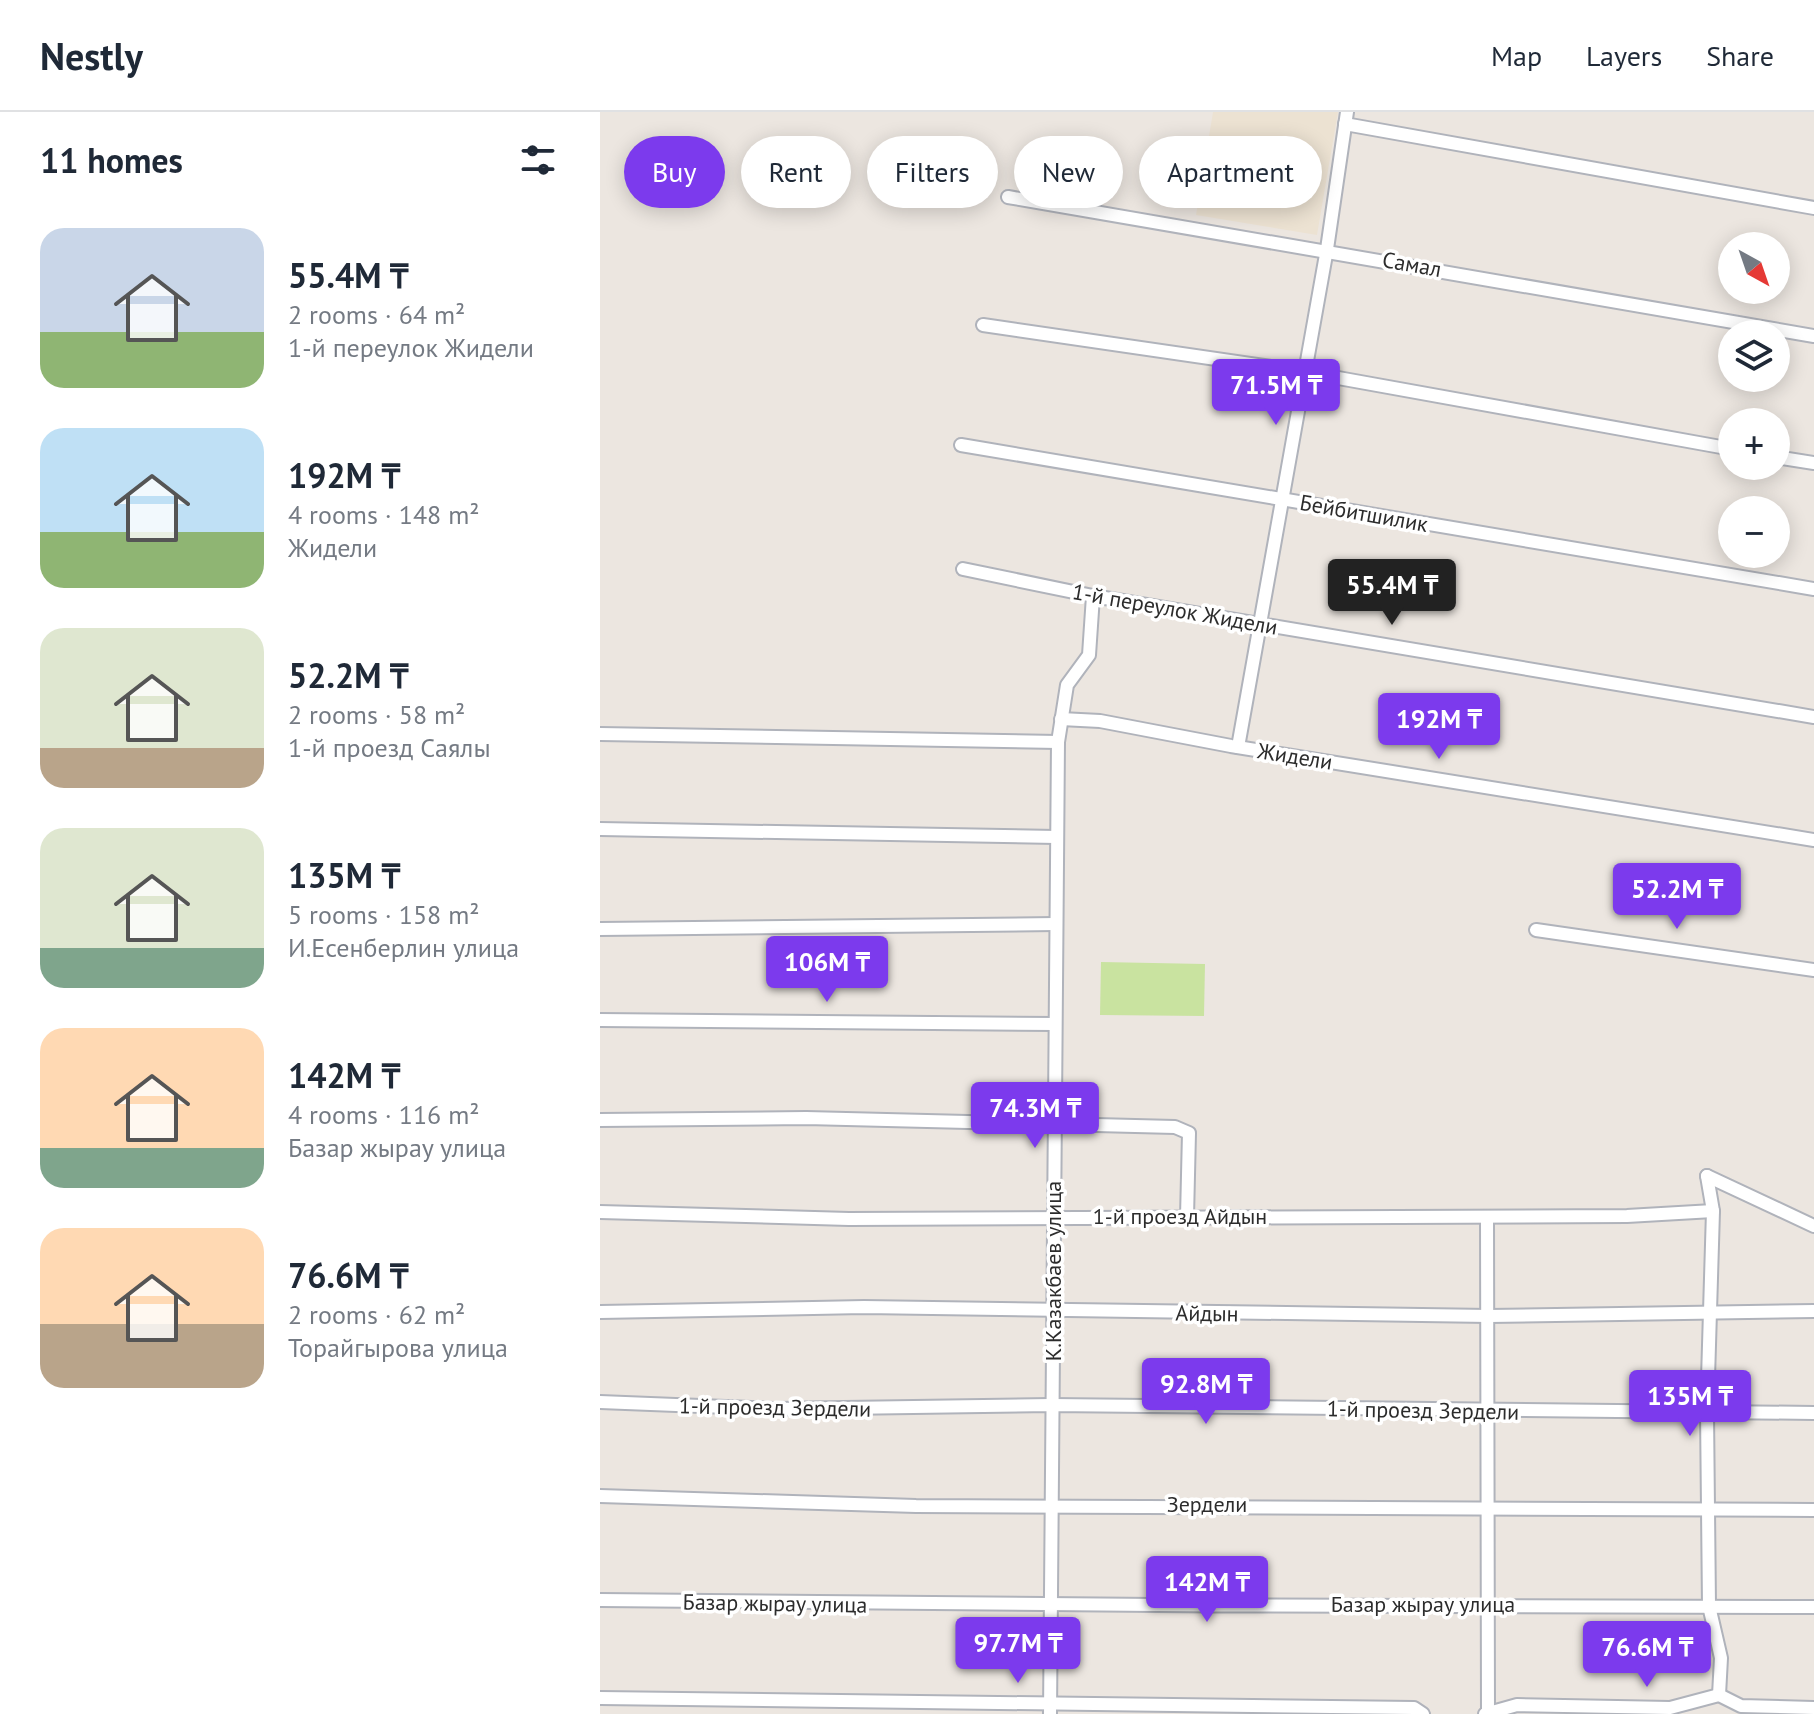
<!DOCTYPE html>
<meta charset="utf-8">
<style>
:root{--surface:#fff;--page:#f6f6f7;--text:#1f2937;--muted:#747a83;--line:#e0e1e3;--accent:#7c3aed}
body{margin:0;font-family:"PT Sans",sans-serif;background:var(--page);color:var(--text);height:100vh;display:flex;flex-direction:column;font-size:30px;white-space:nowrap}
*{box-sizing:border-box;margin:0}
p{font-size:26px;color:var(--muted)}
.icon{flex:none;width:44px;height:44px;fill:none;stroke:currentColor;stroke-width:2;stroke-linecap:round;stroke-linejoin:round}
.map{position:relative;flex:1;overflow:hidden}
.panel{display:flex;flex-direction:column;background:var(--surface);width:600px}
.panel>*{flex:none}
.top-card{position:absolute;left:24px;top:24px;width:760px;height:72px;display:flex;gap:16px}
.needle{width:52px;rotate:140deg}
.fabs{position:absolute;left:1118px;top:120px;display:grid;gap:16px}
.fabs a{display:grid;place-items:center;width:72px;height:72px;border-radius:50%;background:var(--surface);box-shadow:0 4px 20px #0003;font-size:40px}
.price{position:absolute;translate:-50% -68px;padding:0 18px;border-radius:8px;background:var(--accent);color:#fff;font-size:26px;line-height:52px;filter:drop-shadow(0 2px 4px #0008)}
.price::after{content:'';position:absolute;left:50%;top:48px;width:24px;height:18px;margin-left:-12px;background:inherit;clip-path:polygon(0 0,100% 0,50% 100%)}
.price.selected{background:#222;color:#fff}
ul{padding:0;list-style:none}
li{display:flex;align-items:center;gap:24px;height:200px;padding:0 40px}
li span{display:grid;place-items:center;flex:none;width:224px;height:160px;border-radius:24px;color:#555}
li>.icon{margin-inline-start:auto}
span .icon{width:96px;height:96px;fill:#fffc;stroke-width:1}
li b{font-size:34px}
h2{display:flex;justify-content:space-between;align-items:center;height:96px;padding:0 40px;font-size:34px}
.chip{padding:0 28px;border-radius:36px;background:var(--surface);box-shadow:0 4px 20px #0003;font-size:28px;line-height:72px}
.chip.selected{background:var(--accent);color:#fff}
header{display:flex;align-items:center;gap:48px;box-sizing:border-box;height:112px;padding:0 40px;background:var(--surface);border-bottom:2px solid var(--line)}
header strong{font-size:38px}
nav{display:flex;gap:44px;margin-inline-start:auto;font-size:28px}
main{display:flex;flex:1;min-height:0}
.map>svg:first-child{display:block}
</style>
<header>
<strong>Nestly</strong>
<nav><a>Map</a><a>Layers</a><a>Share</a></nav>
</header>
<main>
<section class="panel">
<h2>11 homes<svg class="icon" aria-label="filters" viewBox="0 0 24 24"><path d="M4 7h16M4 17h16"/><circle cx="9" cy="7" r="2"/><circle cx="15" cy="17" r="2"/></svg></h2>
<ul>
<li><span style="background:linear-gradient(#c9d6e8 65%,#8fb573 0)"><svg class="icon" aria-label="home" viewBox="0 0 24 24"><path d="M3 11l9-7 9 7M6 9v11h12V9"/></svg></span><div><b>55.4M ₸</b><p>2 rooms · 64 m²</p><p>1-й переулок Жидели</p></div></li>
<li><span style="background:linear-gradient(#bfe0f5 65%,#8fb573 0)"><svg class="icon" aria-label="home" viewBox="0 0 24 24"><path d="M3 11l9-7 9 7M6 9v11h12V9"/></svg></span><div><b>192M ₸</b><p>4 rooms · 148 m²</p><p>Жидели</p></div></li>
<li><span style="background:linear-gradient(#dfe7d0 75%,#b9a48a 0)"><svg class="icon" aria-label="home" viewBox="0 0 24 24"><path d="M3 11l9-7 9 7M6 9v11h12V9"/></svg></span><div><b>52.2M ₸</b><p>2 rooms · 58 m²</p><p>1-й проезд Саялы</p></div></li>
<li><span style="background:linear-gradient(#dfe7d0 75%,#7fa58c 0)"><svg class="icon" aria-label="home" viewBox="0 0 24 24"><path d="M3 11l9-7 9 7M6 9v11h12V9"/></svg></span><div><b>135M ₸</b><p>5 rooms · 158 m²</p><p>И.Есенберлин улица</p></div></li>
<li><span style="background:linear-gradient(#ffd9b3 75%,#7fa58c 0)"><svg class="icon" aria-label="home" viewBox="0 0 24 24"><path d="M3 11l9-7 9 7M6 9v11h12V9"/></svg></span><div><b>142M ₸</b><p>4 rooms · 116 m²</p><p>Базар жырау улица</p></div></li>
<li><span style="background:linear-gradient(#ffd9b3 60%,#b9a48a 0)"><svg class="icon" aria-label="home" viewBox="0 0 24 24"><path d="M3 11l9-7 9 7M6 9v11h12V9"/></svg></span><div><b>76.6M ₸</b><p>2 rooms · 62 m²</p><p>Торайгырова улица</p></div></li>
</ul>
</section>
<div class="map">
<svg width="1214" height="1602" viewBox="0 0 1214 1602">
<rect width="100%" height="100%" fill="#ece6e0"/>
<path fill="#ece2d2" d="M613,0h125l-21,123 -121,-20z"/>
<path fill="#c9e3a0" d="M501,850l104,2 -1,52 -104,-1z"/>
<g fill="none" stroke-linecap="round" stroke-linejoin="round">
<defs>
<g id="minor">
<path d="M745,12l469,84"/>
<path d="M408,85l806,139"/>
<path d="M383,213l322,47 427,77"/>
<path d="M361,333l853,144"/>
<path d="M1176,345l38,6"/>
<path d="M363,457l130,27 721,121"/>
<path d="M461,607l39,2 131,25 583,94"/>
<path d="M0,622l458,8"/>
<path d="M638,635l89,-498 20,-137"/>
<path d="M0,717l456,8"/>
<path d="M0,817l456,-5"/>
<path d="M936,818l278,40"/>
<path d="M0,908l455,4"/>
<path d="M0,1008l206,-2 369,9 14,6 -2,84"/>
<path d="M1107,1064l6,35 -6,201 2,194 12,52 -2,37"/>
<path d="M1107,1064l107,50"/>
<path d="M0,1100l249,7 778,-3 86,-5"/>
<path d="M887,1105l1,497"/>
<path d="M0,1200l264,-5 625,9 325,-5"/>
<path d="M0,1290l174,7 277,-4 763,8"/>
<path d="M0,1384l316,10 898,4"/>
<path d="M0,1488c405,6 809,6 1214,7"/>
<path d="M0,1586l814,10 9,6"/>
<path d="M450,1602l8,-972 9,-57 22,-30 4,-59"/>
<path d="M885,1602l32,-9 153,3 49,-13 22,11 73,2"/>
</g>
</defs>
<use href="#minor" stroke="#b0b3bb" stroke-width="16"/>
<use href="#minor" stroke="#fff" stroke-width="12"/>
</g>
<g text-anchor="middle" dominant-baseline="central" stroke-width="7" stroke-linejoin="round" paint-order="stroke">
<g font-size="22" fill="#2c2c2c" stroke="#fff">
<text transform="translate(812 152) rotate(10)">Самал</text>
<text transform="translate(764 401) rotate(10)">Бейбитшилик</text>
<text transform="translate(575 497) rotate(10)">1-й переулок Жидели</text>
<text transform="translate(695 644) rotate(9)">Жидели</text>
<text x="580" y="1104">1-й проезд Айдын</text>
<text transform="translate(453 1159) rotate(-90)">К.Казакбаев улица</text>
<text transform="translate(607 1201) rotate(1)">Айдын</text>
<text transform="translate(175 1295) rotate(1)">1-й проезд Зердели</text>
<text transform="translate(823 1298) rotate(1)">1-й проезд Зердели</text>
<text x="607" y="1392">Зердели</text>
<text transform="translate(175 1491) rotate(1)">Базар жырау улица</text>
<text x="823" y="1492">Базар жырау улица</text>
</g>
</g>
</svg>
<div class="fabs">
<a><svg class="needle" viewBox="-14 -14 28 28"><path d="M0-13l5 13h-10z" fill="#e53935"/><path d="M0 13l5-13h-10z" fill="#747a83"/></svg></a>
<a><svg class="icon" aria-label="layers" viewBox="0 0 24 24"><path d="M12 4l9 5-9 5-9-5zM3 14l9 5 9-5"/></svg></a>
<a>+</a>
<a>−</a>
</div>
<b class="price" style="left:676px;top:315px">71.5M ₸</b>
<b class="price selected" style="left:792px;top:515px">55.4M ₸</b>
<b class="price" style="left:839px;top:649px">192M ₸</b>
<b class="price" style="left:1077px;top:819px">52.2M ₸</b>
<b class="price" style="left:227px;top:892px">106M ₸</b>
<b class="price" style="left:435px;top:1038px">74.3M ₸</b>
<b class="price" style="left:606px;top:1314px">92.8M ₸</b>
<b class="price" style="left:1090px;top:1326px">135M ₸</b>
<b class="price" style="left:607px;top:1512px">142M ₸</b>
<b class="price" style="left:418px;top:1573px">97.7M ₸</b>
<b class="price" style="left:1047px;top:1577px">76.6M ₸</b>
<div class="top-card">
<a class="chip selected">Buy</a>
<a class="chip">Rent</a>
<a class="chip">Filters</a>
<a class="chip">New</a>
<a class="chip">Apartment</a>
</div>
</div>
</main>
